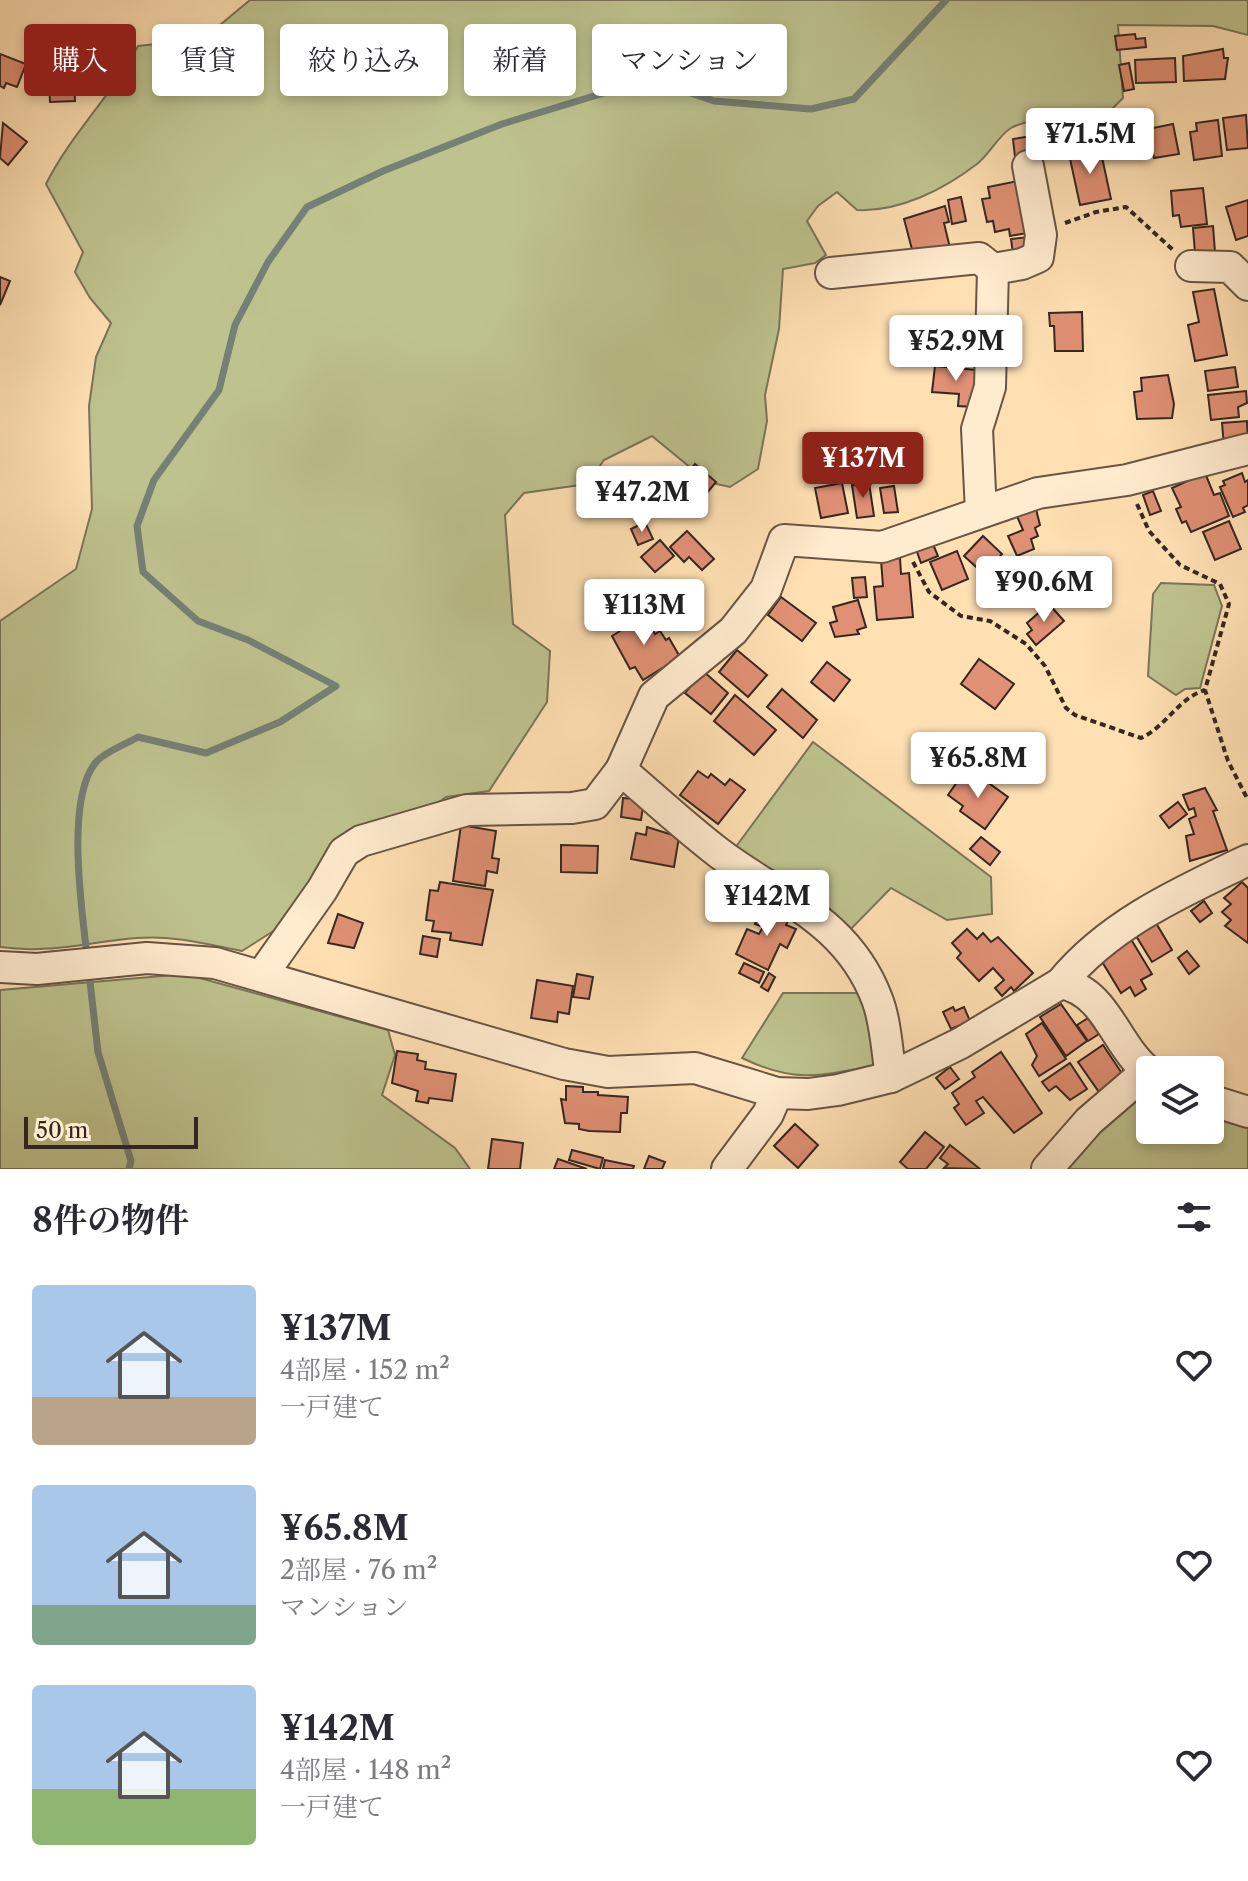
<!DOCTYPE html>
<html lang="ja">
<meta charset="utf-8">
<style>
:root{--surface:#fff;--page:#f7f7f7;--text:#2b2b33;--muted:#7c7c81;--accent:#8f2418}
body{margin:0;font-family:"Libre Caslon Text","Noto Serif JP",serif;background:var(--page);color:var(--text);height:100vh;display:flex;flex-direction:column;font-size:30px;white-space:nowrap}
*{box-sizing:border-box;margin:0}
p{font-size:26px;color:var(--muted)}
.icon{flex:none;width:44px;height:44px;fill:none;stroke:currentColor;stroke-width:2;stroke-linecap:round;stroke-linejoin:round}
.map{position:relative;height:1169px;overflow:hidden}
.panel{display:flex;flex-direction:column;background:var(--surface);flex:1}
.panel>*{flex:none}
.banner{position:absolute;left:24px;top:24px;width:800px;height:72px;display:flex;gap:16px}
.tools{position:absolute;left:1136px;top:1056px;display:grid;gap:16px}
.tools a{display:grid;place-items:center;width:88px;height:88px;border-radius:8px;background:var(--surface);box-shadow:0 4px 12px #0003;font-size:40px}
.scale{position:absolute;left:24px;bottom:20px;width:174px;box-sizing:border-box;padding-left:8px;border:4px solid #36271e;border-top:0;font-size:22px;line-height:28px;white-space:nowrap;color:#36271e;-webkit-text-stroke:6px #ffebce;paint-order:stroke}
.price{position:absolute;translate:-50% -68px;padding:0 18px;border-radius:8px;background:#fff;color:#222;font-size:26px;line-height:52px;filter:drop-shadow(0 2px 4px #0008)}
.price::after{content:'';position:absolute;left:50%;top:48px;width:24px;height:18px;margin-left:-12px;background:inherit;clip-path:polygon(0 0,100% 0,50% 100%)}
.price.on{background:var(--accent);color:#fff}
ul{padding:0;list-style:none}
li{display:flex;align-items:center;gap:24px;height:200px;padding:0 32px}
li span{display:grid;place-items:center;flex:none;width:224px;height:160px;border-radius:8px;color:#555}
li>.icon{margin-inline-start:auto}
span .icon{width:96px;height:96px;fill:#fffc;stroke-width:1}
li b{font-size:34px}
h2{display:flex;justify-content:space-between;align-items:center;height:96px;padding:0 32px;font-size:34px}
.pill{padding:0 28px;border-radius:8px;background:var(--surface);box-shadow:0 4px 12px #0003;font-size:28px;line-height:72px}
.pill.on{background:var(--accent);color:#fff}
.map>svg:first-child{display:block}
</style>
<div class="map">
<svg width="1248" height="1169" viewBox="0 0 1248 1169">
<rect width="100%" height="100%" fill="#ffe0b3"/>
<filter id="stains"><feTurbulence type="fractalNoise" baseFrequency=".0025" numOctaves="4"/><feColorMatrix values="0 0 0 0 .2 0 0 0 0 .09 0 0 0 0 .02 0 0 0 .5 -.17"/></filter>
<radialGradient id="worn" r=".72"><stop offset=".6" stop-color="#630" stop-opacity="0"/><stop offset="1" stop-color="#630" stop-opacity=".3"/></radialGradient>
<g fill="#bec38e" stroke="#7a7556" stroke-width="2">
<path d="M250,0h998v35l-35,-9 -95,-1 5,73 -19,19c-22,0 -75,0 -93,11 -13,8 -22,27 -34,36 -34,26 -78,48 -120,46l-20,-18 -19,14 -11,15 19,34 -11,8 -32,6 -4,60 -14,66 2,26 -9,48 -28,18 -22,-5 -56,-46 -48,24 -17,24 -63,9 -19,22 8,109 37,27 -3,51 -58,89 -43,6 -16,12 -89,33 -55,81 -44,28c-36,-7 -69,-16 -105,-13 -50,4 -86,16 -137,9v-326l76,-52 16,-60 -3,-103 7,-49 15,-34 -21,-25 -15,-26 8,-20 -37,-68c25,-50 64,-86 92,-138l65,-7z"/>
<path d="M1161,583l53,2 8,21 -22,82 -15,1 -9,6 -28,-19 5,-82z"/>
<path d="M813,742l178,135 1,37 -45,6 -56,-32 -44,45 -112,-85z"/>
<path d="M185,974l203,56 7,25 -13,40 73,53 15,21h-470v-179z"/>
<path d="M783,993h85l14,71c-58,11 -84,21 -140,-6z"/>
<path d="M1150,1083v47h60v-17l38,13v43h-179l-1,-7 25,-37z"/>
</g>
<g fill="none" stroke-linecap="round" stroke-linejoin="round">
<g stroke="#768077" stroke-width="7">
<path d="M87,956c-5,-46 -22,-157 9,-194 9,-10 30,-18 42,-25l68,16 74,-31 56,-36 -88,-46 -50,-19 -55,-49 -6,-46 17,-46 65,-90 16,-65 33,-63 39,-55 76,-36 119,-47 148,-45 64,22 97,8 43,-10 92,-99"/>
<path d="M89,973l9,79 33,109 -2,8"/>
</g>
</g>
<g fill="#e09074" stroke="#36271e" stroke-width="2">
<path d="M1135,34l1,5 9,-1 1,9 -29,3 -2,-14z"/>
<path d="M1223,49l1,9h4l-3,21 -41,2 -1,-25z"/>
<path d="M0,54l26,10 -9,23 -11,-4 -2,5 -4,-2z"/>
<path d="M1175,58l1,24 -40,1 -1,-23z"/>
<path d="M1129,63l5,26 -10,2 -5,-26z"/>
<path d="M74,82l1,19 -25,1 -1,-19z"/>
<path d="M1246,115l2,33 -21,2 -4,-32z"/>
<path d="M1218,120l4,36 -28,4 -4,-28 7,-1 -1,-8z"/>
<path d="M3,123l24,19 -19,23 -8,-7z"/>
<path d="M1173,124l6,30 -25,4 -6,-29z"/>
<path d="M1085,127l1,17 -21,2 -1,-17z"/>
<path d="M1032,136l2,19 -19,2 -2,-18z"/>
<path d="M1100,148l11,51 -31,6 -11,-51z"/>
<path d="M1018,181l9,52 -17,3 -1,-7 -14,3 -2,-11 -6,1 -5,-23 8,-1 -2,-11z"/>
<path d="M1203,188l4,36 -26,3 -2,-12 -6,1 -2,-25z"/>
<path d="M961,197l5,24 -14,3 -4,-24z"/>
<path d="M1248,200v36l-12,4 -10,-33z"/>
<path d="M945,206l4,16 -5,1 6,25 -36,9 -10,-38z"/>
<path d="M1213,226l2,26 -20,1 -2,-25z"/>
<path d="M1028,237l2,15 -17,2 -2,-15z"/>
<path d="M0,277l10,4 -10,24z"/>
<path d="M1214,289l13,66 -32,6 -7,-36 11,-3 -6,-30z"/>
<path d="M1082,312l1,39h-28l-1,-25h-4l-1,-13z"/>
<path d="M949,339h24l1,23 -25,1z"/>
<path d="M935,366l41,4 -4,37 -14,-1 1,-12 -27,-2z"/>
<path d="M1235,367l3,20 -30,4 -3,-20z"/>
<path d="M1168,375l6,29 -2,14 -35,1 -3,-27 8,-1 -1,-13z"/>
<path d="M1246,391l1,12 -9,4 1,10 -28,3 -3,-25z"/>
<path d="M1247,421l1,23 -24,2 -2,-23z"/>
<path d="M695,464l21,18 -20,24 -21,-17z"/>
<path d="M611,473l12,6 3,-6 33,16 -13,26 -32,-16 2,-4 -13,-6z"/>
<path d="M1205,473l9,22 6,-2 9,23 -38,16 -5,-11 -4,2 -6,-14 5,-2 -9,-19z"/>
<path d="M1242,473l3,9 3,-2v25l-5,3 2,4 -12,5 -13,-30 5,-2 -2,-4z"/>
<path d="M842,483l6,30 -27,5 -6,-30z"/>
<path d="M869,483l5,33 -17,2 -5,-33z"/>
<path d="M894,486l4,26 -14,1 -4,-25z"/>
<path d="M1153,491l8,20 -11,4 -7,-20z"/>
<path d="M1035,505l5,20 -5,3 3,8 -7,3 3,10 -17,7 -9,-20 15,-6 -7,-16z"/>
<path d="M1229,521l12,28 -26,11 -12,-28z"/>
<path d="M645,522l8,17 -15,6 -7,-16z"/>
<path d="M687,531l27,28 -12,11 -13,-13 -5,5 -14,-15z"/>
<path d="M983,536l19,18 -18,20 -20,-18z"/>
<path d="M660,540l14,16 -19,16 -14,-15z"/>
<path d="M932,542l6,14 -17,7 -5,-14z"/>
<path d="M957,551l11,28 -26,11 -12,-28z"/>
<path d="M900,558l1,16 8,-1 4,44 -36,3 -3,-33 9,-1 -2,-26z"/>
<path d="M1029,563l8,23 -22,8 -6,-18 8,-2 -3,-6z"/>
<path d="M865,577l2,20 -13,1 -2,-20z"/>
<path d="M781,597l35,26 -14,18 -34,-26z"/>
<path d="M858,600l8,27 -9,3 2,4 -24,3 -5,-14 7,-2 -4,-14z"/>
<path d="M1049,604l15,17 -28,24 -9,-11 5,-4 -5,-7z"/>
<path d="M642,612l13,22 5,-3 6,9 3,-2 11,19 -37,23 -8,-13 -5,2 -18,-33 8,-5 -2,-4z"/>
<path d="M737,650l30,25 -19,22 -29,-25z"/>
<path d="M979,659l35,25 -19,25 -34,-25z"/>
<path d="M827,662l23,18 -16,21 -23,-19z"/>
<path d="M703,671l25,22 -17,21 -26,-21z"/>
<path d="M782,689l35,31 -14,18 -36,-31z"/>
<path d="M735,695l41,35 -22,25 -40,-34z"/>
<path d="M698,771l10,7 3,-4 14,11 5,-6 15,11 -27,34 -38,-29z"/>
<path d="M962,775l16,11 5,-7 25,18 -23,32 -25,-18 3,-5 -15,-11z"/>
<path d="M1205,788l12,22 -4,1 14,39 -37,11 -4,-25 8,-2 -5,-15 7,-3 -2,-8 -5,2 -6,-15z"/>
<path d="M623,798l21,2 -3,20 -20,-3z"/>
<path d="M1178,802l9,12 -18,14 -9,-12z"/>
<path d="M461,825l35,6 -4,27 7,1 -2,14 -10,-2 -2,15 -32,-5z"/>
<path d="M647,827l32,10 -5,30 -43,-8 5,-26 10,2z"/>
<path d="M981,837l19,15 -10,13 -20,-16z"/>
<path d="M561,845l37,1 -1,27 -36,-1z"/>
<path d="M440,882l53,8 -11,55 -32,-5 1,-7 -19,-2 2,-10 -8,-1 4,-30 8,1z"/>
<path d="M1242,882l6,6v55l-23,-17 6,-6 -9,-8 9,-8 -7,-6z"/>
<path d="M1204,901l8,12 -12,9 -9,-11z"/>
<path d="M764,904l26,12 -4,9 10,4 -9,19 -7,-4 -12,26 -32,-16 11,-25 12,5 4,-7 -8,-3z"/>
<path d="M338,914l25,9 -9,25 -26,-5z"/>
<path d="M1153,918l19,32 -20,12 -19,-31z"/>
<path d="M967,929l10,10 6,-6 8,9 7,-5 35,36 -19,18 -3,-4 -9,9 -7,-8 9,-8 -11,-12 -14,13 -22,-23 4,-5 -9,-10z"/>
<path d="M423,936l17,3 -3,18 -17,-3z"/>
<path d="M1129,936l23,38 -11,6 5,9 -11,7 -5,-9 -9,6 -23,-38z"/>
<path d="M1187,951l12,15 -10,8 -11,-16z"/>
<path d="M744,963l20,9 -5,11 -20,-10z"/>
<path d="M769,973l6,4 -7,14 -7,-4z"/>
<path d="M577,974l16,3 -4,22 -16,-2z"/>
<path d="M537,980l36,6 -4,28 -11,-2 -1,10 -26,-4z"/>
<path d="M1061,1004l26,37 -21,15 -26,-39z"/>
<path d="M953,1007l2,4 9,-4 6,14 -19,8 -8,-17z"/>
<path d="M1088,1018l11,16 -11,7 -11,-16z"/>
<path d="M1042,1023l24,36 -27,17 -7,-11 5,-9 -11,-22z"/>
<path d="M1103,1045l22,33 -24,17 -23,-33z"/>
<path d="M397,1051l21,3 -1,6 9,2 -1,7 31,5 -4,27 -23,-3 -1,5 -12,-2 2,-10 -26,-8z"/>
<path d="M1001,1052l41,61 -28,20 -31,-36 -7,4 8,12 -18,12 -12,-17 5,-4 -7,-11 23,-16 -3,-5z"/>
<path d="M1070,1063l17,26 -17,11 -14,-14 -7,5 -7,-9z"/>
<path d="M950,1067l9,12 -14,10 -9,-11z"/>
<path d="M566,1086l17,1v5h15v3l30,2 -1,16h-6l-1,19 -31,-1 -10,-2v-5l-14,-1 -4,-24 5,1z"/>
<path d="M795,1124l23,21 -20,23 -24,-22z"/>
<path d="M925,1132l19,15 -18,22h-18l-8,-7z"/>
<path d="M492,1139l31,4 -3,26h-32z"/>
<path d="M950,1145l30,24 -36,-1 4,-4 -8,-6z"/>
<path d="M572,1150l31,8 -3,11 -31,-9z"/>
<path d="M649,1156l16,6 -3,7h-18z"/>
<path d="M558,1159l29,10h-33z"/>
<path d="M605,1160l29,6 -1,3h-30z"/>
</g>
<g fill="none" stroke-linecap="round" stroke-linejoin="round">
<defs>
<g id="minor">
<path d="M1191,266l39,1 18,18"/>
<path d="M831,273l148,-15 14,11"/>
<path d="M981,512l-4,-83 13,-42 3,-118 29,-5 16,-7 3,-22 -13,-69"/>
<path d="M0,967l37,2 110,-11 68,5 349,101 44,8 87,-4 82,25 31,1 30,-4 53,-13 25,-12 45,-22 100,-60c47,9 54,64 89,90"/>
<path d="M262,975l60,-85 22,-38 17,-11 106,-31 105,-2 23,-4 26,-34"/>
<path d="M1061,983c48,-59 120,-91 187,-123"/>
<path d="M891,1077c-4,-25 -5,-55 -14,-78 -30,-79 -97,-100 -158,-146 -34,-26 -65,-55 -98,-83l33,-74 79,-65 33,-42 18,-49 98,7 156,-54 89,-13 121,-31"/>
<path d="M1210,1100l38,12"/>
<path d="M727,1169l41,-55 9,-21"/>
<path d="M1047,1169l42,-48 58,-50"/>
</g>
</defs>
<use href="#minor" stroke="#685543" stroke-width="34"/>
<g stroke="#36271e" stroke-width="4" stroke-dasharray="6 4" stroke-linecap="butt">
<path d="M1065,223l31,-11 30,-5 47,43"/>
<path d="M1137,504l12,27 31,34 40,19 9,20 -24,86 23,71 20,39"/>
<path d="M913,562l16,30 32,24 29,5 36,23 19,22 21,42 9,7 66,23c26,-12 36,-39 64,-48"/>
</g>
<use href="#minor" stroke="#ffebce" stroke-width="30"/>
</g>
<rect width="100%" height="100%" filter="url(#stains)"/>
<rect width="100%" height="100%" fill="url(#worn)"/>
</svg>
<div class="tools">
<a><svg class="icon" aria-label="layers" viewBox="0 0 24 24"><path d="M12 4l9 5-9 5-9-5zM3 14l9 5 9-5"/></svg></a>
</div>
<div class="scale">50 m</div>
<b class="price" style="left:1090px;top:176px">¥71.5M</b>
<b class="price" style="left:956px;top:383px">¥52.9M</b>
<b class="price on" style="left:863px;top:500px">¥137M</b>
<b class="price" style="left:642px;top:534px">¥47.2M</b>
<b class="price" style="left:1044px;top:624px">¥90.6M</b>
<b class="price" style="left:644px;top:647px">¥113M</b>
<b class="price" style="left:978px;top:800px">¥65.8M</b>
<b class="price" style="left:767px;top:938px">¥142M</b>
<div class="banner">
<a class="pill on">購入</a>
<a class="pill">賃貸</a>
<a class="pill">絞り込み</a>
<a class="pill">新着</a>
<a class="pill">マンション</a>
</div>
</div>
<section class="panel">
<h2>8件の物件<svg class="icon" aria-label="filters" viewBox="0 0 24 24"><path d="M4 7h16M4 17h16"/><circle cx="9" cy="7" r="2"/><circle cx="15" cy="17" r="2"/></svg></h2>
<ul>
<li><span style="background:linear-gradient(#a9c7e8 70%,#b9a48a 0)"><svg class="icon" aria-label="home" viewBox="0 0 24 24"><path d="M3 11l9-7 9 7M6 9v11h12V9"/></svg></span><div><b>¥137M</b><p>4部屋 · 152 m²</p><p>一戸建て</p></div><svg class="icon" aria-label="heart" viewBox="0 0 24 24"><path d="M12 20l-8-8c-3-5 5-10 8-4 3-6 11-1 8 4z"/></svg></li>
<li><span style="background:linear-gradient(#a9c7e8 75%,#7fa58c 0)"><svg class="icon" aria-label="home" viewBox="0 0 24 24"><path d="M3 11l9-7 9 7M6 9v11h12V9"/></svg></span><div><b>¥65.8M</b><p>2部屋 · 76 m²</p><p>マンション</p></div><svg class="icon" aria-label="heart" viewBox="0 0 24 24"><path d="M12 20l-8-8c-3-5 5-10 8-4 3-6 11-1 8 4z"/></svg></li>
<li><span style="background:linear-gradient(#a9c7e8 65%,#8fb573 0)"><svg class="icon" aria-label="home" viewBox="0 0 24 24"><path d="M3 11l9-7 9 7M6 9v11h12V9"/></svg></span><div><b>¥142M</b><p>4部屋 · 148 m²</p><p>一戸建て</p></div><svg class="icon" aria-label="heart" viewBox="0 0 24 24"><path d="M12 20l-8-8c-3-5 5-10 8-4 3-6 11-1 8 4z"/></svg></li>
</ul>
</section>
